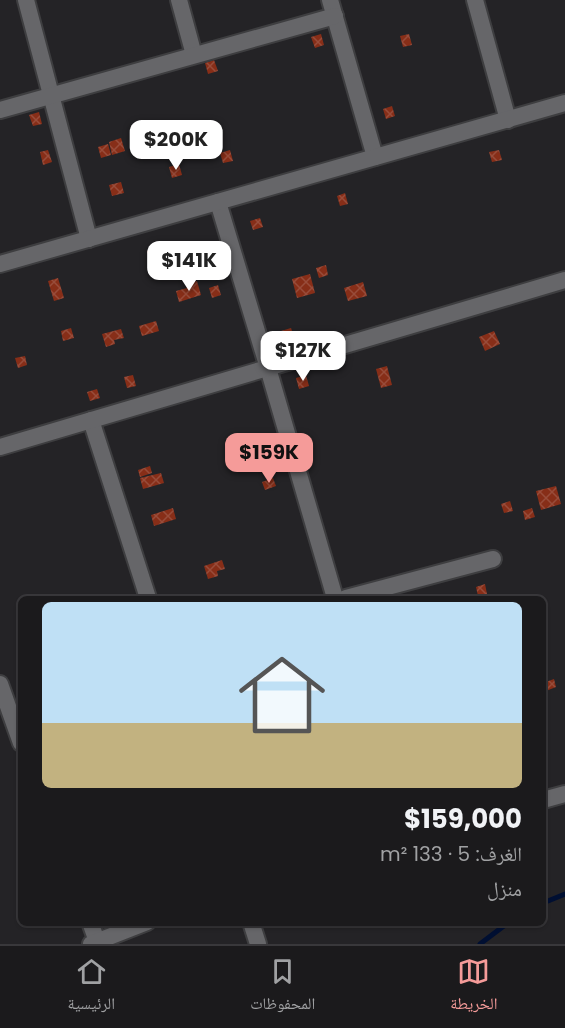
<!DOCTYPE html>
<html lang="ar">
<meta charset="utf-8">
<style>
:root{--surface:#1b1a1c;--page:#242325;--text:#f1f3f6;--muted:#a0a1a3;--line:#39383b;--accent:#f59b99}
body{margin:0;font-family:Poppins,"Noto Naskh Arabic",sans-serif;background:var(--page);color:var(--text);direction:rtl;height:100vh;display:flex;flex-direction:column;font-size:22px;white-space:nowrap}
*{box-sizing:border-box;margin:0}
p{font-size:20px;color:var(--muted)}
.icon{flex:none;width:33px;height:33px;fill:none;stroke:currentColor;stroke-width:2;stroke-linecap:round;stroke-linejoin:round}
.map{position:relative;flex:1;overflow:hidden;direction:ltr}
.sheet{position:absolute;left:18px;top:596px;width:528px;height:330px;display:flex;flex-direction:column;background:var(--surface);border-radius:9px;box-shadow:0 2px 4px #0004,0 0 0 2px var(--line);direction:rtl}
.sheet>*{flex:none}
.price{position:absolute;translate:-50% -51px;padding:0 14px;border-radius:12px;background:#fff;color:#222;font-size:20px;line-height:39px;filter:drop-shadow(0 2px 3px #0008)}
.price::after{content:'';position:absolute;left:50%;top:36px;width:18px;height:14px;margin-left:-9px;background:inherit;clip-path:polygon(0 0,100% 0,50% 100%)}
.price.active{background:var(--accent);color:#111}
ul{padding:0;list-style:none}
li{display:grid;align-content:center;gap:12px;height:318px;padding:0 24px}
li+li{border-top:2px solid var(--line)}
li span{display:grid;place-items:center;height:186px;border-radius:9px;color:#555}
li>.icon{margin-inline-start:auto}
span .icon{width:108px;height:108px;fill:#fffc;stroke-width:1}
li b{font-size:26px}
.tab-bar{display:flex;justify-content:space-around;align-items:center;height:84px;border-top:2px solid var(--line);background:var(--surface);font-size:16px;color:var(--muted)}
.tab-bar a{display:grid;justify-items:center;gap:3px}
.tab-bar .active{color:var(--accent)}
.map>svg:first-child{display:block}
</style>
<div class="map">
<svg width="565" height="944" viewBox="0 0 565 944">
<defs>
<pattern id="building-cross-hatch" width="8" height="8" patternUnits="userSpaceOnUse" patternTransform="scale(1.5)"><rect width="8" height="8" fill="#872e18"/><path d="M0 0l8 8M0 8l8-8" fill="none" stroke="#984c3a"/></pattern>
</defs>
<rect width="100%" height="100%" fill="#242326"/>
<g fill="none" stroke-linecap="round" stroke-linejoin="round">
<g stroke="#000f32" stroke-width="5">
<path d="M543,903l22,-9"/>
<path d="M480,944l29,-22"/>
</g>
</g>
<g fill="url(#building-cross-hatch)">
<path d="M321,34l3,11 -9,3 -4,-11z"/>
<path d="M409,34l3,11 -9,2 -3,-11z"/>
<path d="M214,60l4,11 -10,3 -3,-11z"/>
<path d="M392,106l3,10 -9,3 -3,-10z"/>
<path d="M39,112l3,12 -9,2 -4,-11z"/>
<path d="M121,138l4,13 -13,4 -3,-13z"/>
<path d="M108,144l3,11 -10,3 -3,-11z"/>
<path d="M48,150l4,12 -9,3 -3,-13z"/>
<path d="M230,150l3,11 -10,2 -3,-10z"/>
<path d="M499,150l3,10 -10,2 -3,-10z"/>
<path d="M179,164l3,11 -10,3 -3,-11z"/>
<path d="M121,182l3,11 -12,3 -3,-11z"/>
<path d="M345,193l3,11 -8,2 -3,-10z"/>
<path d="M260,218l3,9 -10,3 -3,-9z"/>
<path d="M166,245l3,10 -9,3 -3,-11z"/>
<path d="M155,249l3,10 -8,3 -3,-11z"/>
<path d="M169,256l3,11 -9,2 -3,-10z"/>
<path d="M326,265l2,10 -9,3 -3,-10z"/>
<path d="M310,274l5,19 -18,5 -5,-19z"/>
<path d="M58,278l6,20 -10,3 -6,-20z"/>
<path d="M197,281l4,14 -22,7 -3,-11 11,-3 -1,-3z"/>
<path d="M363,282l4,14 -19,5 -4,-13z"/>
<path d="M218,285l3,10 -9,3 -3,-10z"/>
<path d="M156,321l3,10 -17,5 -3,-10z"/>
<path d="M71,328l3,10 -11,3 -2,-10z"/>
<path d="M291,328l3,9 -11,3 -2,-9z"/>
<path d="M121,329l3,9 -10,2 1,4 -9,3 -4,-13z"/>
<path d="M494,331l6,13 -15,7 -6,-14z"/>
<path d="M25,356l2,9 -9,3 -3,-10z"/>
<path d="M387,366l5,19 -11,3 -5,-19z"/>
<path d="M133,375l3,11 -9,2 -3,-11z"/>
<path d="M306,375l3,11 -10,3 -3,-11z"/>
<path d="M97,389l3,9 -10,3 -3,-9z"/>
<path d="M150,466l2,7 -12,4 -2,-7z"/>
<path d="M161,473l3,10 -21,6 -3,-11z"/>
<path d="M273,478l3,8 -11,4 -3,-8z"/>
<path d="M556,486l5,18 -20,6 -5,-19z"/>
<path d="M510,501l3,10 -9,2 -3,-9z"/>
<path d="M173,508l3,11 -22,7 -3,-11z"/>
<path d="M532,508l3,9 -10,3 -2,-9z"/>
<path d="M222,560l3,9 -8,2 1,5 -10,3 -4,-13z"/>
<path d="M485,584l2,10 -9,2 -2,-9z"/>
<path d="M554,679l2,8 -10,4 -3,-8z"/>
</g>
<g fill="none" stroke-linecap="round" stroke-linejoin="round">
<defs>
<g id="street">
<path d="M26,0l63,239"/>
<path d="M179,0l15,55"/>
<path d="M330,0l45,157"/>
<path d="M475,0l33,120"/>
<path d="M0,110l335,-94"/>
<path d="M218,202l50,166 67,230"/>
<path d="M0,264l565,-161"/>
<path d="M91,420l57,178"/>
<path d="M0,447l565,-167"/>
<path d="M346,598l147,-39"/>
<path d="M0,684l21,59"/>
<path d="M543,800l22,-6"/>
<path d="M90,922l8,22"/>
<path d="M251,922l7,22"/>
<path d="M91,944l56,-22"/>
</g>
</defs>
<use href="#street" stroke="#3e3e40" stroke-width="20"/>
<use href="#street" stroke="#666669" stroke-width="16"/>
</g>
</svg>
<b class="price" style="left:176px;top:171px">$200K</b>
<b class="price" style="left:189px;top:292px">$141K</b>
<b class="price" style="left:303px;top:382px">$127K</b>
<b class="price active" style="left:269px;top:484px">$159K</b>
<section class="sheet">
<ul>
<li><span style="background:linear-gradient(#bfe0f5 65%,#c2b280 0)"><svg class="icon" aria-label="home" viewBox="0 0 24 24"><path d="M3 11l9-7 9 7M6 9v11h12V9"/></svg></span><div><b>$159,000</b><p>الغرف: 5 · 133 m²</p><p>منزل</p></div></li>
</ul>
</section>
</div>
<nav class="tab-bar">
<a class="active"><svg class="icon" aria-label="map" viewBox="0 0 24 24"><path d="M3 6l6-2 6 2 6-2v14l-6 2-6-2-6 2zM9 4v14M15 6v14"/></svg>الخريطة</a>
<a><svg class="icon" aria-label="saved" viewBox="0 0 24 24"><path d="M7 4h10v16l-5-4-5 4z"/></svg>المحفوظات</a>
<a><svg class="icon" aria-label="home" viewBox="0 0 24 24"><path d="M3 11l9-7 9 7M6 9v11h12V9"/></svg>الرئيسية</a>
</nav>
